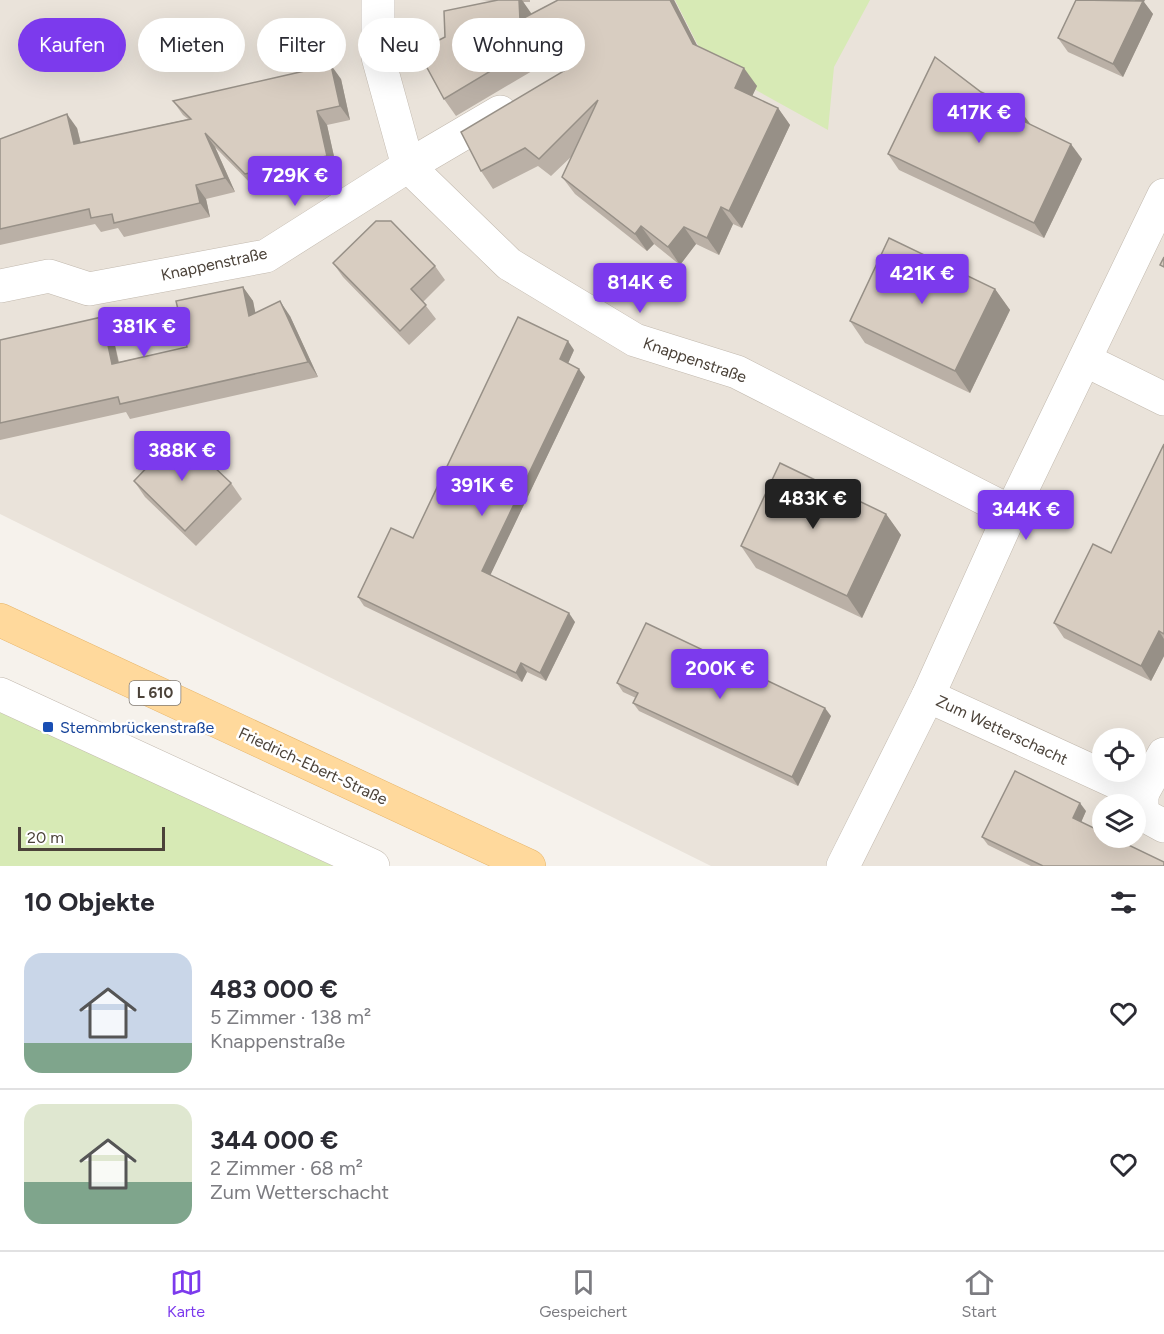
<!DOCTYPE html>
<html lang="de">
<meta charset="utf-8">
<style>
:root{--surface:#fff;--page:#f2f2f3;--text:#2b2b33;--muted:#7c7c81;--line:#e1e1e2;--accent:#7c3aed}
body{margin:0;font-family:Figtree,sans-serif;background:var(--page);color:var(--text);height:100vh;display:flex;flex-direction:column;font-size:22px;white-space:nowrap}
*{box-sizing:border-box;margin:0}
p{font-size:20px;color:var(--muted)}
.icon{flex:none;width:33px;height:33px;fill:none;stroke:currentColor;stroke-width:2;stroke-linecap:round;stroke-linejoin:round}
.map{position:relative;height:866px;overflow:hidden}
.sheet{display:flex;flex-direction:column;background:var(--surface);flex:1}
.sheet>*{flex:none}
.top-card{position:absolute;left:18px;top:18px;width:600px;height:54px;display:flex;gap:12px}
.buttons{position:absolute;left:1092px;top:728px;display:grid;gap:12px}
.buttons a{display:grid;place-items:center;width:54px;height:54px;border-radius:50%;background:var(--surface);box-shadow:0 6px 24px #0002;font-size:30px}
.scale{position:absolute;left:18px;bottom:15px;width:147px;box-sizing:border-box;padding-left:6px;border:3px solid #4b4239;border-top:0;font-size:16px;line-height:21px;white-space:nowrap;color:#4b4239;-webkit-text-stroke:4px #fff;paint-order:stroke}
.price{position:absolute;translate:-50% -51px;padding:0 14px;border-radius:6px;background:var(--accent);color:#fff;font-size:20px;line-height:39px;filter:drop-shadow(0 2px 3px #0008)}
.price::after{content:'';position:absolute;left:50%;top:36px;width:18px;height:14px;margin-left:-9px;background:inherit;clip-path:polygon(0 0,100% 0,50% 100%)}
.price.selected{background:#222;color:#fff}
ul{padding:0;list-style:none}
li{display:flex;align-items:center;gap:18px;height:150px;padding:0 24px}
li+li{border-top:2px solid var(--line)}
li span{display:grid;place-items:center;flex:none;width:168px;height:120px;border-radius:18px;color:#555}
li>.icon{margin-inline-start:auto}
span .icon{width:72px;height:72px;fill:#fffc;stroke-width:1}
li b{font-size:26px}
h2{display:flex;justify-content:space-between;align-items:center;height:72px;padding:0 24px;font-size:26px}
.chip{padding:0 21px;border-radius:27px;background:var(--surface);box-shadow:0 6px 24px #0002;font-size:21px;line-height:54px}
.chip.selected{background:var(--accent);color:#fff}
.tabs{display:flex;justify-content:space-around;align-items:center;height:84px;border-top:2px solid var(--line);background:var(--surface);font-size:16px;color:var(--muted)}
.tabs a{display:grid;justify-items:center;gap:3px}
.tabs .selected{color:var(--accent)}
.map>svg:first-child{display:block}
</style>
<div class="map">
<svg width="1164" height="866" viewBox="0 0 1164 866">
<rect width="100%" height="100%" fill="#f6f2ec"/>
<path fill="#eae3da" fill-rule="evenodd" d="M0,0h1164v866h-453l-711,-352zM1102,738h34v33h-34zM1102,804h34v33h-34z"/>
<g fill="#d7eab5">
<path d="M675,0h195l-36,67 -6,63 -121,-67z"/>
<path d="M0,710l333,156h-333z"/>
</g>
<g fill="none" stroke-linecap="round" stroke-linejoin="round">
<defs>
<g id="minor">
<path d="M378,0v57l30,109 101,98 126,76 102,32 274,140"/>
<path d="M0,286l49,-10 40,13 177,-33 142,-90 92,-54"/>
<path d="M1085,360l79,39"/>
<path d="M0,694l373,172"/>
<path d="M928,696l214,98 22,-40"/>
<path d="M1142,794v20l22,12"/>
<path d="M843,866l85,-170 83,-184 153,-317"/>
</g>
<path id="major" d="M0,620l529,246"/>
</defs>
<use href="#minor" stroke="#c2b9ae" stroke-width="34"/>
<use href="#major" stroke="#e6b56a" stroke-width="34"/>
<use href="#minor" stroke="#fff" stroke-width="33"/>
<use href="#major" stroke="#ffd99c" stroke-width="33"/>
</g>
<g fill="#bab0a6">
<path d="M481,0h49v2h-7l8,12 27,-14h116l23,46 60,40 -5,10 26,12 12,17 -48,103 -9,-4 -14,31 -23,-11 -16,21 -26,-21 -7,7 -72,-57 -13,-17 11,-22 -22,21 -13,-10 -45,23 -12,-18 99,-113 2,-8 -6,-2 -10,3 -110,65 -12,-17 1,-62 50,-36z"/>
<path d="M1144,2l9,12 -30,63 -55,-25 -10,-14z"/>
<path d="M341,79l9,41 -23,5 10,45 -82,18 -40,-41 20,45 -29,7 4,18 -86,20 -6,-9 -17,4 -6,-8 -95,21v-106l77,-11 4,15 107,-24 -5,-4 -10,-14z"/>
<path d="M981,92l101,67 -38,79 -145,-68 -11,-16z"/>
<path d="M333,263l102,3 10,14 -22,22 13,17 -27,26 -66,-68z"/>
<path d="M243,287l10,14 2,12 35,3 28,61 -188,42 -4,-7 -126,28v-100l112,-8 7,30 68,-15z"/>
<path d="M995,289l15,21 -40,83 -105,-50 -15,-22z"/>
<path d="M574,350l-6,13 17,14 -95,198 85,47 -29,59 -19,-9 -5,10 -158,-76 -6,-9 55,-59z"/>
<path d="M1164,444v212l-13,25 -87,-43 -10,-15 57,-70z"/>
<path d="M134,481l97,2 11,16 -46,47 -51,-49z"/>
<path d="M886,514l15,21 -39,83 -106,-50 -15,-22z"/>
<path d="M617,683l214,33 -33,70 -159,-75 -6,-8 3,-5 -13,-6z"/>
<path d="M1086,811l-5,11 83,44h-133l-43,-21 -6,-8z"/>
</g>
<g fill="#979087">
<path d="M519,0h3l9,13 1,25 -12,-18z"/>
<path d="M670,0h4l31,61 -12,-17z"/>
<path d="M1135,0h10l-1,2 9,12 -30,63 -10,-13z"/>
<path d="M331,65l10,14 9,41 -10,-14z"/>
<path d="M744,68l13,18 -9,19 -13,-17z"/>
<path d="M778,108l12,17 -48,103 -13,-17z"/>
<path d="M1020,110l11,15 -16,-8z"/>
<path d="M317,111l10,14 10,45 -10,-14z"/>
<path d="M67,114l10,14 7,30 -10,-14z"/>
<path d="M205,133l10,14 20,45 -10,-14z"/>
<path d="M1071,144l11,15 -38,79 -10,-15z"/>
<path d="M196,185l10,14 4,18 -10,-14z"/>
<path d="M721,207l12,17 -14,31 -12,-17z"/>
<path d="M641,226l13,18 -7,7 -12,-17z"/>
<path d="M684,227l12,17 -16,21 -12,-18z"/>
<path d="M243,287l10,14 6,29 -10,-14z"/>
<path d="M995,289l15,21 -40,83 -15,-22z"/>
<path d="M280,301l10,15 28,61 -10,-15z"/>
<path d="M102,317l10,15 10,47 -10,-15z"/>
<path d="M568,341l6,9 -8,18 -6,-9z"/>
<path d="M579,369l6,8 -97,203 -6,-9z"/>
<path d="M886,514l15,21 -39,83 -15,-22z"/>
<path d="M569,613l6,9 -29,59 -6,-8z"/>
<path d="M1159,631l5,8v17l-13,25 -10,-15z"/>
<path d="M521,663l6,9 -5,10 -6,-9z"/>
<path d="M825,708l6,8 -33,70 -6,-9z"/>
<path d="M1080,803l6,8 -7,16 -6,-9z"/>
</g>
<g fill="#d8cdc1" stroke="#979087" stroke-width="1.5">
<path d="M498,0h21l1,20 38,-20h112l23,44 51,24 -9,20 43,20 -49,103 -8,-4 -14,31 -23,-11 -16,20 -27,-21 -6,8 -73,-57 36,-77 -59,59 -14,-11 -44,23 -20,-39 113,-67 6,-7 2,-8 -2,-9 -6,-7 -10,-3 -10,2 -110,66 -26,-48 27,-14 -1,-26z"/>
<path d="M1076,0l67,1 -30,63 -55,-26z"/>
<path d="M935,57l46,35 39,18 -5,7 56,27 -37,79 -146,-69z"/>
<path d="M331,65l9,41 -23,5 10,45 -82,18 -40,-41 20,45 -29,7 4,18 -86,20 -2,-9 -21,4 -2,-9 -89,20v-90l67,-25 7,30 117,-25 -18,-18z"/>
<path d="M376,221h15l44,45 -24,23 15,16 -26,26 -67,-68z"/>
<path d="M889,238l106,51 -40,82 -105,-50z"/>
<path d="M1164,257v10l-4,-2z"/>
<path d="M243,287l6,29 31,-15 28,61 -188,42 -2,-7 -118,26v-83l102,-23 10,47 75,-17 -11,-46z"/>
<path d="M518,317l50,24 -8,18 19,10 -97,202 87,42 -29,60 -19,-10 -5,10 -158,-76 33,-69 22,10z"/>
<path d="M179,434l52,49 -46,48 -51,-50z"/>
<path d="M1164,444v190l-5,-3 -18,35 -87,-43 39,-79 18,9z"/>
<path d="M780,463l106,51 -39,82 -106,-50z"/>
<path d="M646,623l179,85 -33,69 -159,-74 5,-10 -21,-10z"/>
<path d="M1015,771l65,32 -7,15 29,14v5h10l52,25v4h-121l-61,-29z"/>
</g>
<rect fill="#1a4fb4" stroke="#fff" stroke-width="2" x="42" y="721" width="12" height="12" rx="3"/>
<g text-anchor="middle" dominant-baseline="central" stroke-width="5" stroke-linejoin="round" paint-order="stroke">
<rect fill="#fff" stroke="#817b74" stroke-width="1.5" x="129.5" y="681" width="51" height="24" rx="4.5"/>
<g font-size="15" font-weight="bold" fill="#4b4239">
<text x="155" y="693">L 610</text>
</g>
<g font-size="16" fill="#4b4239" stroke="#fff">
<text transform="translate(214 264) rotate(-12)">Knappenstraße</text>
<text transform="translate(695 360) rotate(19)">Knappenstraße</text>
<text transform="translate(1002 730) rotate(25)">Zum Wetterschacht</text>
<text transform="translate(313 766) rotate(25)">Friedrich-Ebert-Straße</text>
</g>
<g font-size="16" fill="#164399" stroke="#fff" text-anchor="start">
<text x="60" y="727">Stemmbrückenstraße</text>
</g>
</g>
</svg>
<div class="buttons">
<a><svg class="icon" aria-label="locate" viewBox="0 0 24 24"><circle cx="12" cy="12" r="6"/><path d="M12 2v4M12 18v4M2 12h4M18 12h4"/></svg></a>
<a><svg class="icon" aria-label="layers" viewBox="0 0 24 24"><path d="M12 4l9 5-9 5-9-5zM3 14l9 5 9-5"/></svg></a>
</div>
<div class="scale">20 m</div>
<b class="price" style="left:979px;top:144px">417K €</b>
<b class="price" style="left:295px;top:207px">729K €</b>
<b class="price" style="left:922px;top:305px">421K €</b>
<b class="price" style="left:640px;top:314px">814K €</b>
<b class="price" style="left:144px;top:358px">381K €</b>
<b class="price" style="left:182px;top:482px">388K €</b>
<b class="price" style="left:482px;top:517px">391K €</b>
<b class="price selected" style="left:813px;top:530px">483K €</b>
<b class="price" style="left:1026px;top:541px">344K €</b>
<b class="price" style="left:720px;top:700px">200K €</b>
<div class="top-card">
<a class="chip selected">Kaufen</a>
<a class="chip">Mieten</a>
<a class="chip">Filter</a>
<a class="chip">Neu</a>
<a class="chip">Wohnung</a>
</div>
</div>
<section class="sheet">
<h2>10 Objekte<svg class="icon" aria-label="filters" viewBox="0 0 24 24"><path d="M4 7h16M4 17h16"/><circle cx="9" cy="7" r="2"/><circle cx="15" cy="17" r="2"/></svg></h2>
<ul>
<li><span style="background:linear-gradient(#c9d6e8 75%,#7fa58c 0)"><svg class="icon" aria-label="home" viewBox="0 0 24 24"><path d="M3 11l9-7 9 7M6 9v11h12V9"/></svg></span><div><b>483 000 €</b><p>5 Zimmer · 138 m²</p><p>Knappenstraße</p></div><svg class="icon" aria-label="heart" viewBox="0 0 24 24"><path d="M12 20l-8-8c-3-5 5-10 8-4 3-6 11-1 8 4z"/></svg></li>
<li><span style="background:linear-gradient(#dfe7d0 65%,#7fa58c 0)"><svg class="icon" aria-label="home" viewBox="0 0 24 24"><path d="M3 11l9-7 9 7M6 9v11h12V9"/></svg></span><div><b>344 000 €</b><p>2 Zimmer · 68 m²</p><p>Zum Wetterschacht</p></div><svg class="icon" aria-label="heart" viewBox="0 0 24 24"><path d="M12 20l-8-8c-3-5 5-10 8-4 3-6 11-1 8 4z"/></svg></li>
</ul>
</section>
<nav class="tabs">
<a class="selected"><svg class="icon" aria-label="map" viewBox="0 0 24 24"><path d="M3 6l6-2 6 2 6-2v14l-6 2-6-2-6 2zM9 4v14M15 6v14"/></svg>Karte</a>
<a><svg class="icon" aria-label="saved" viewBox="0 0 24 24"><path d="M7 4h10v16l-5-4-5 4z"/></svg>Gespeichert</a>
<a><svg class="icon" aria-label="home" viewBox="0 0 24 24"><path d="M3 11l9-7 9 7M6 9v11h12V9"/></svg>Start</a>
</nav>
